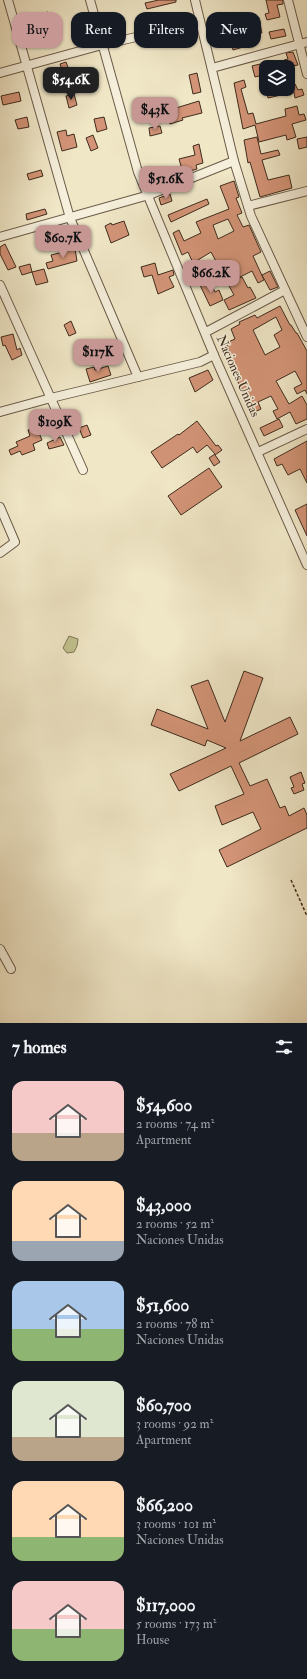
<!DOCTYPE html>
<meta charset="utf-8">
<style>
:root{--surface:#171b24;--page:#20242c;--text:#f1f3f6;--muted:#9ea1a6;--accent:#c59692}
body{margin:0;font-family:"IM FELL Double Pica",serif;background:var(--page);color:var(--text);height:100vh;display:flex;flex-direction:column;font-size:15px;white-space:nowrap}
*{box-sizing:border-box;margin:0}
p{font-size:13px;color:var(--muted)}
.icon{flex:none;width:22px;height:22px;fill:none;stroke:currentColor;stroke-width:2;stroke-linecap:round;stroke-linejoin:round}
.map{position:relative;height:1023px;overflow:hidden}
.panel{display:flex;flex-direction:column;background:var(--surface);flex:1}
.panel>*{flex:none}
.banner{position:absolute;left:12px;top:12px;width:283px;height:36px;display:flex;gap:8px}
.tools{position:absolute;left:259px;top:60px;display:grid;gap:8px}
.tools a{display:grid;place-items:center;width:36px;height:36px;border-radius:8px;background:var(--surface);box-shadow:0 1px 3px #0004;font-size:20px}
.price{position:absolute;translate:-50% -34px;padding:0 9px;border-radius:8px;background:var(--accent);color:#111;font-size:13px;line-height:26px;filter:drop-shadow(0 1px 2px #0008)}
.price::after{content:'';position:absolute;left:50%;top:24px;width:12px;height:9px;margin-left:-6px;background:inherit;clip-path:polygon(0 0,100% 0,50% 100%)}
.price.on{background:#222;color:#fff}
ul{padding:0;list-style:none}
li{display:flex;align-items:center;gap:12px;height:100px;padding:0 12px}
li span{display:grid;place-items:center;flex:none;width:112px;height:80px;border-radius:12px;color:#555}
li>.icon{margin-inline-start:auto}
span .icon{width:48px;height:48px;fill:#fffc;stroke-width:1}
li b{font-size:17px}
h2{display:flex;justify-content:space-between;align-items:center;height:48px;padding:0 12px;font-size:17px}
.tag{padding:0 14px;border-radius:12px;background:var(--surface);box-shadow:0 1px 3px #0004;font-size:14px;line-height:36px}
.tag.on{background:var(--accent);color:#111}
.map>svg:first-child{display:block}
</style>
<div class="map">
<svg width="307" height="1023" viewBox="0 0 307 1023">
<rect width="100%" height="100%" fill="#f0e7c7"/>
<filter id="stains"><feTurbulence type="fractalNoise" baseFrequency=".005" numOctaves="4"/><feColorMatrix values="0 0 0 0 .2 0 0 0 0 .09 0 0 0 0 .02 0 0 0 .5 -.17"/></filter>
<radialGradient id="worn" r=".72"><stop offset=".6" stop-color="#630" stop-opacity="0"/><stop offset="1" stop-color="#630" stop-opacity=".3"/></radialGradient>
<path fill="#c1c390" stroke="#807756" d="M69,636l9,3 -1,7 -3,6 -7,1 -4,-5z"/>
<g fill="#d39477" stroke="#3f2b1d" fill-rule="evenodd">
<path d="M159,0h17v2l-29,7 -2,-6z"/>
<path d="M266,0h17v4l-6,1 3,12 -13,3 -2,-6 4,-1z"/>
<path d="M48,12l4,17 -8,2 -3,-9 -9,3 -2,-8z"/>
<path d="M247,14l4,11 9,-2 2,10 -15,4 3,8 -17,5 -4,-16 11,-4 -4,-13z"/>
<path d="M284,29l2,7 -15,3 -2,-7z"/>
<path d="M191,31l2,8 -14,3 -2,-8z"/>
<path d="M293,52l5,13 -13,2 -1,-7 4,-1 -2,-6z"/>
<path d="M66,62l6,16 -14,4 -2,-7 7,-2 -3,-9z"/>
<path d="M260,64l3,11 -8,2 -3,-11z"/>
<path d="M79,71l5,16 -8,2 -4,-16z"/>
<path d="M197,73l4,19 -8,2 -4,-19z"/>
<path d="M244,80l2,7 -5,2 7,25 5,-1 3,11 30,-8 -1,-7 12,-3 2,9 5,-1 2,6 -14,4 4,13 -9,3 -1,-5 -27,7 -4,-17 -12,4 -9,-46z"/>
<path d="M295,84l3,6 4,-1 2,6 -9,3 -1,-6 -26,6 -2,-9h22v-3z"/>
<path d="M19,92l2,9 -18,4 -2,-9z"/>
<path d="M74,94l3,11 -8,3 -3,-12z"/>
<path d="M155,100l2,9 -15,4 -2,-10z"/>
<path d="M199,101l3,12 -20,5 1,2 -13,4 -3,-9 10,-2 -1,-5z"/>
<path d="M27,117l2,10 -11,2 -3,-9z"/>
<path d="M104,117l3,12 -10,3 -3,-13z"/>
<path d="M160,126l2,7 -12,3 -1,-8z"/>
<path d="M66,130l1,6 7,-2 3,13 -15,4 -5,-19z"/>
<path d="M93,135l5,13 -7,3 -5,-13z"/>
<path d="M257,137l4,17 17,-4 2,5 -18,5 6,20 21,-5 3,13 -32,9 -10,-35 -2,1 -4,-23z"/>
<path d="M307,137v10l-8,2 -2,-10z"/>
<path d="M199,144l4,19 -7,2 1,4 -14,4 -4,-14 16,-4 -2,-9z"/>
<path d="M41,170l2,6 -14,4 -2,-6z"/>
<path d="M234,181l5,16 -3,1 6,15 -5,2 6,12 6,-2 12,27 -8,4 11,24 -6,3 -6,-12 -16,8 -9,-19 -9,5 -7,-13 -18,11 -5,-11 -6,3 -9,-22 6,-3 5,11 17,-8 -5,-11 33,-13 -9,-23zM228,219l6,12 -16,8 -5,-14z"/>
<path d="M170,194l2,7 -11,4 -2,-7z"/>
<path d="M207,199l2,5 -38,18 -3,-7z"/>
<path d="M45,209l2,5 -20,6 -1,-6z"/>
<path d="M124,221l5,14 -18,8 -6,-17 6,-3 1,2z"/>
<path d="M5,244l11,23 -8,3 -8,-16v-7z"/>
<path d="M75,249l2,12 -29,8 -2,-6 7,-2 -2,-6z"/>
<path d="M155,263l3,12 15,-5 1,5 -5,2 5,10 -16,7 -6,-19 -8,2 -3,-10z"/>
<path d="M30,264l2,8 -10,3 -3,-8z"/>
<path d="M44,269l4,13 -12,3 -4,-13z"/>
<path d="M270,271l8,16 -8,3 -8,-15z"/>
<path d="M242,277l6,11 2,-1 6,11 -27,12 -5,-10 10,-5 -6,-11z"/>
<path d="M210,281l5,11 4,-2 4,10 -13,6 -10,-21z"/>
<path d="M280,306l10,19h1l5,8h1l10,18v43l-2,-4 -8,4 -3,-6 8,-4 -7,-13 -19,10 13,23 13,-8 5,9v14l-11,5 -6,-12 -13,7 -4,-8 5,-2 -7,-13 -13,6 3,7 -8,4 -18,-37 1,-1 -5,-10 3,-1 -8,-21 9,-4 -4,-10 9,-5 -1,-2 16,-7 2,3zM276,317l6,13 -8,5 6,12 -15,8 -12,-25z"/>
<path d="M71,321l5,12 -7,3 -5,-11z"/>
<path d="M13,334l4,16 3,-2 2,7 -10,5 -7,-15 -2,1 -2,-9z"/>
<path d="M108,366l3,9 -21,7 -4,-13 8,-2 1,3z"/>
<path d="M208,370l5,10 -18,12 -6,-14z"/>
<path d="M279,419l4,8 -19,9 -4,-8z"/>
<path d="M197,421l19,25 2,-1 4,5 -7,5 5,7 -6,4 -5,-8 6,-4 -8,-9 -10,8 -4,-6 -31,21 -11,-16 27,-18 1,1z"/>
<path d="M87,425l4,10 -8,3 -4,-10z"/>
<path d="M36,426l6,14 -9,4 2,6 -13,5 -2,-4 -9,4 -2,-5 9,-4 -2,-4 14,-6 -2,-6z"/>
<path d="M60,437l4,8 -15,4 -2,-6z"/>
<path d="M307,441v42l-7,-14 -12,6 -6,-11 -5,2 -3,-7z"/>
<path d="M209,468l13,19 -41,28 -13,-19z"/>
<path d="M307,504v32l-12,-26z"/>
<path d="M244,671l19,7 -23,63 50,-24 8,17 -59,29 11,23 17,-7 13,29 5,-2 4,10 15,-8 3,7v13l-80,39 -8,-17 42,-21 -8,-17 -31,13 -7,-19 29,-12 -13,-28 -52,25 -9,-17 56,-26 -19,-8 -2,6 -54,-21 6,-16 51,20 -17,-43 17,-6 17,42z"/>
<path d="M301,772l4,11 -3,1 2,6 -10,4 -3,-6 3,-1 -4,-10z"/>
</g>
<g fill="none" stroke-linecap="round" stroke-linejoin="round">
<defs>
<g id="street">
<path d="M8,0l62,218 68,159"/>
<path d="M90,0l48,172 76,183 93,210"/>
<path d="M288,0l19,74"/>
<path d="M212,68l95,-26"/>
<path d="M0,73l102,-28 98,-23"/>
<path d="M234,161l17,55 56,121"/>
<path d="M248,206l59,-15"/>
<path d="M0,237l149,-42 85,-34 -39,-161"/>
<path d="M0,285l83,185"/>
<path d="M206,332l79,-42"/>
<path d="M0,412l51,-14 149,-36 14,-7"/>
<path d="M258,452l49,-23"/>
<path d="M0,507l15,35 -15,11"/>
<path d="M0,949l11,20"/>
</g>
</defs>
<use href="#street" stroke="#6b5a48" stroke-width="10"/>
<path stroke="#3f2b1d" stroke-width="1.5" stroke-dasharray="3 2" stroke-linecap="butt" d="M291,880l16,36"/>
<use href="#street" stroke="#f5efdb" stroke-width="8"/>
</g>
<g text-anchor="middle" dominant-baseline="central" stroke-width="3" stroke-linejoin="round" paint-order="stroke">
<g font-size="13" fill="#3f2b1d" stroke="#f5efdb">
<text transform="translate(238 376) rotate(66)">Naciones Unidas</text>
</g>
</g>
<rect width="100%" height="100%" filter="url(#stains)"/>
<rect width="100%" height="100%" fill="url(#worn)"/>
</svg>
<div class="tools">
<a><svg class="icon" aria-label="layers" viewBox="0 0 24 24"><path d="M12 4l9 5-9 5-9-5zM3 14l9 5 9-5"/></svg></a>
</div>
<b class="price on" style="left:71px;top:101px">$54.6K</b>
<b class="price" style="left:155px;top:131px">$43K</b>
<b class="price" style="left:166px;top:200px">$51.6K</b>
<b class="price" style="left:63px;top:259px">$60.7K</b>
<b class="price" style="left:211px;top:294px">$66.2K</b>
<b class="price" style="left:98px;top:373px">$117K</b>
<b class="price" style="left:55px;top:443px">$109K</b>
<div class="banner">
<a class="tag on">Buy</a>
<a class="tag">Rent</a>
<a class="tag">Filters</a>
<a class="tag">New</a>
</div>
</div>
<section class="panel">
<h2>7 homes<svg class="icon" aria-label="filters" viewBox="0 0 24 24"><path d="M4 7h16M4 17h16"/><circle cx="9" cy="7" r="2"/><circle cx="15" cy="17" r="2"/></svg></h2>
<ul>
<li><span style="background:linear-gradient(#f6c9c9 65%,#b9a48a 0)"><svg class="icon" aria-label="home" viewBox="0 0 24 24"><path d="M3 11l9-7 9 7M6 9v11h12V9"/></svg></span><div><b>$54,600</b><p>2 rooms · 74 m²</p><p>Apartment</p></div></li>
<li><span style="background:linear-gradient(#ffd9b3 75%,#9aa5b1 0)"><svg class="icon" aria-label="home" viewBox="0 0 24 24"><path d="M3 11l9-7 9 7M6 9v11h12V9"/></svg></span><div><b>$43,000</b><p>2 rooms · 52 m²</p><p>Naciones Unidas</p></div></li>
<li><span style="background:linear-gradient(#a9c7e8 60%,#8fb573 0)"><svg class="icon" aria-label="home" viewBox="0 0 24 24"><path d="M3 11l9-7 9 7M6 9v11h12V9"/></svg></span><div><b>$51,600</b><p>2 rooms · 78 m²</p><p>Naciones Unidas</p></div></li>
<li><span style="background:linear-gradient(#dfe7d0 70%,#b9a48a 0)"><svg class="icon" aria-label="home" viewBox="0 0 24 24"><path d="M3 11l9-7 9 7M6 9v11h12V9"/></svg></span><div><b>$60,700</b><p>3 rooms · 92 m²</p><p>Apartment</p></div></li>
<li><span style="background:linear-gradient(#ffd9b3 70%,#8fb573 0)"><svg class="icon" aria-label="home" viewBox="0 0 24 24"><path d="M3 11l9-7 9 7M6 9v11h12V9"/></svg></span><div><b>$66,200</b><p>3 rooms · 101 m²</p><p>Naciones Unidas</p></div></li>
<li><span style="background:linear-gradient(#f6c9c9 60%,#8fb573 0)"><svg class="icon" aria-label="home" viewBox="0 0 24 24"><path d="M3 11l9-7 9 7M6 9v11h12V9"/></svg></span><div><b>$117,000</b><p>5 rooms · 173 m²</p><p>House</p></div></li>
</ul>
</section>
